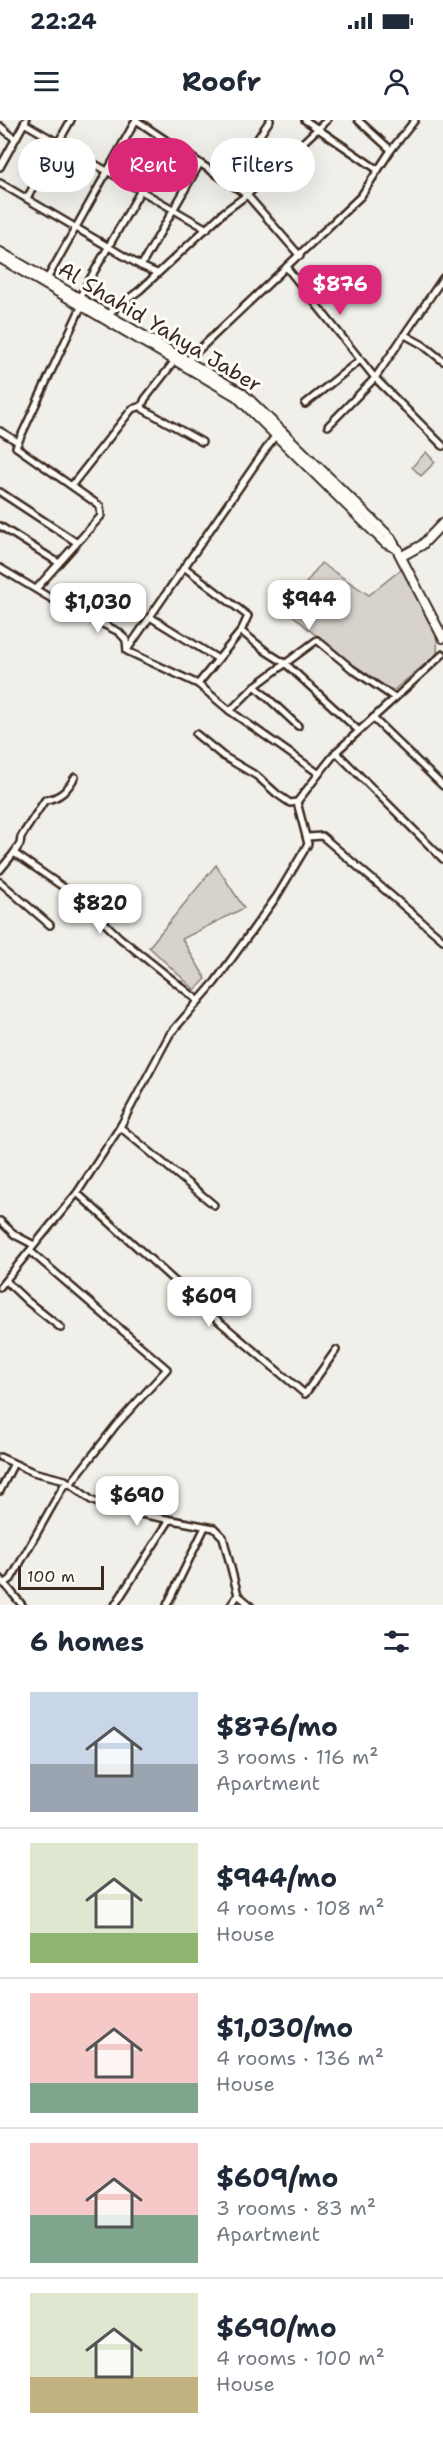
<!DOCTYPE html>
<meta charset="utf-8">
<style>
:root{--surface:#fff;--page:#f2f2f3;--text:#1f2937;--muted:#747a83;--line:#e0e1e3;--accent:#db2777}
body{margin:0;font-family:"Shantell Sans",sans-serif;background:var(--page);color:var(--text);height:100vh;display:flex;flex-direction:column;font-size:22px;white-space:nowrap}
*{box-sizing:border-box;margin:0}
p{font-size:20px;color:var(--muted)}
.icon{flex:none;width:33px;height:33px;fill:none;stroke:currentColor;stroke-width:2;stroke-linecap:round;stroke-linejoin:round}
.map{position:relative;height:1485px;overflow:hidden}
.side{display:flex;flex-direction:column;background:var(--surface);flex:1}
.side>*{flex:none}
.banner{position:absolute;left:18px;top:18px;width:408px;height:54px;display:flex;gap:12px}
.scale{position:absolute;left:18px;bottom:15px;width:86px;box-sizing:border-box;padding-left:6px;border:3px solid #3b2a1e;border-top:0;font-size:16px;line-height:21px;white-space:nowrap;color:#3b2a1e;-webkit-text-stroke:4px #fdfcf7;paint-order:stroke}
.price{position:absolute;translate:-50% -51px;padding:0 14px;border-radius:12px;background:#fff;color:#222;font-size:20px;line-height:39px;filter:drop-shadow(0 2px 3px #0008)}
.price::after{content:'';position:absolute;left:50%;top:36px;width:18px;height:14px;margin-left:-9px;background:inherit;clip-path:polygon(0 0,100% 0,50% 100%)}
.price.on{background:var(--accent);color:#fff}
ul{padding:0;list-style:none}
li{display:flex;align-items:center;gap:18px;height:150px;padding:0 30px}
li+li{border-top:2px solid var(--line)}
li span{display:grid;place-items:center;flex:none;width:168px;height:120px;border-radius:0px;color:#555}
li>.icon{margin-inline-start:auto}
span .icon{width:72px;height:72px;fill:#fffc;stroke-width:1}
li b{font-size:26px}
h2{display:flex;justify-content:space-between;align-items:center;height:72px;padding:0 30px;font-size:26px}
.chip{padding:0 21px;border-radius:27px;background:var(--surface);box-shadow:0 6px 24px #0002;font-size:21px;line-height:54px}
.chip.on{background:var(--accent);color:#fff}
.status{display:flex;justify-content:space-between;align-items:center;height:42px;padding:0 30px;background:var(--surface);direction:ltr}
.status svg{height:16px;fill:currentColor}
header{display:flex;justify-content:space-between;align-items:center;height:78px;padding:0 30px;background:var(--surface);font-size:27px;font-weight:700}
.map>svg:first-child{display:block}
</style>
<div class="status"><b>22:24</b><svg viewBox="0 0 49 12"><path d="M0 12V9h3v3zM5 12V6h3v6zM10 12V3h3v9zM15 12V0h3v12zM26 1h20v11H26zM47 4h2v5h-2z"/></svg></div>
<header><svg class="icon" aria-label="menu" viewBox="0 0 24 24"><path d="M4 6h16M4 12h16M4 18h16"/></svg>Roofr<svg class="icon" aria-label="person" viewBox="0 0 24 24"><circle cx="12" cy="8" r="4"/><path d="M4 21q1-7 8-7t8 7"/></svg></header>
<div class="map">
<svg width="443" height="1485" viewBox="0 0 443 1485">
<rect width="100%" height="100%" fill="#f1efea"/>
<filter id="ink" filterUnits="userSpaceOnUse"><feTurbulence type="fractalNoise" baseFrequency=".0167" numOctaves="2"/><feDisplacementMap in="SourceGraphic" scale="12" xChannelSelector="R" yChannelSelector="G"/><feConvolveMatrix kernelMatrix="1 2 1 2 8 2 1 2 1" color-interpolation-filters="sRGB"/></filter>
<g filter="url(#ink)">
<g fill="#d7d2cc" stroke="#897e75" stroke-width="1.5">
<path d="M426,332l9,10 -14,14 -9,-9z"/>
<path d="M321,443l48,32 34,-27c14,25 38,56 34,86l-43,36c-23,-2 -90,-66 -111,-83l8,-10 4,1z"/>
<path d="M216,745l28,43 -62,31 24,40 -11,11 -46,-43z"/>
</g>
<g fill="none" stroke-linecap="round" stroke-linejoin="round">
<defs>
<g id="street">
<path d="M136,0l111,75 53,61"/>
<path d="M305,0l73,50"/>
<path d="M358,0l33,30"/>
<path d="M24,3l183,106"/>
<path d="M0,6l15,13"/>
<path d="M0,47l26,-47"/>
<path d="M0,63l141,83 16,7"/>
<path d="M228,63l42,-63"/>
<path d="M27,78l44,-78"/>
<path d="M141,146l58,-101"/>
<path d="M287,148l88,110 68,-100"/>
<path d="M47,159l89,-159"/>
<path d="M79,178l89,-155"/>
<path d="M108,194l32,-24 84,-78 23,-17 80,-75"/>
<path d="M405,215l18,10 20,16"/>
<path d="M177,238l-32,41 -3,7 1,3 59,33"/>
<path d="M187,241l174,-165 30,-46 24,-30"/>
<path d="M305,284l55,-44"/>
<path d="M328,306l47,-48 68,68"/>
<path d="M0,311l18,11"/>
<path d="M72,365l60,-76 10,-3"/>
<path d="M0,372l76,50"/>
<path d="M0,406l59,37"/>
<path d="M184,447l64,49 -7,15 -43,53"/>
<path d="M0,448l52,31 67,33 7,8 1,11 71,33 32,27 88,62"/>
<path d="M36,469l65,-73 -1,-10 -84,-59 66,-142"/>
<path d="M150,497l68,42"/>
<path d="M241,511l26,21 19,12 72,66"/>
<path d="M127,530l150,-217"/>
<path d="M255,566l43,40"/>
<path d="M230,591l25,-25 62,-46 35,29 43,29"/>
<path d="M373,598l70,68"/>
<path d="M196,614l27,22 34,20 20,18 13,9 7,-1"/>
<path d="M336,632l107,107"/>
<path d="M308,717l14,-1 121,104"/>
<path d="M14,733l6,-9 1,-7 24,-37c16,-2 22,-10 30,-23"/>
<path d="M0,750l14,-17 65,45 41,40 79,63"/>
<path d="M0,762l50,43"/>
<path d="M120,1007l94,78"/>
<path d="M77,1073l144,130 84,71 31,-44"/>
<path d="M0,1101l15,14 19,10"/>
<path d="M6,1161l21,20 34,27"/>
<path d="M0,1167l77,-94 43,-66 50,-93 45,-52 62,-86 31,-52 -11,-42 39,-50 107,-98"/>
<path d="M0,1337l33,15 32,8 26,20 18,8 105,20 9,9 15,58 12,10"/>
<path d="M0,1371l13,-26"/>
<path d="M0,1458l22,27"/>
<path d="M4,1464l7,-5 53,-94 7,-2 45,-58 51,-56 -137,-118"/>
<path d="M115,1485l54,-84"/>
<path d="M167,1485l38,-78"/>
<path d="M231,1485l7,-10"/>
</g>
<g id="secondary">
<path d="M0,132l242,141 10,9 139,136 52,100"/>
<path d="M0,138l236,138 149,147 13,6"/>
<path d="M402,436l20,-11 21,-22"/>
</g>
</defs>
<use href="#street" stroke="#3b2a1e" stroke-width="10"/>
<use href="#secondary" stroke="#3b2a1e" stroke-width="12"/>
<use href="#street" stroke="#fdfcf7" stroke-width="5"/>
<use href="#secondary" stroke="#fdfcf7" stroke-width="8"/>
</g>
</g>
<g text-anchor="middle" dominant-baseline="central" stroke-width="6" stroke-linejoin="round" paint-order="stroke">
<g font-size="21" fill="#3b2a1e" stroke="#fdfcf7">
<text transform="translate(160 207) rotate(31)">Al Shahid Yahya Jaber</text>
</g>
</g>
</svg>
<div class="scale">100 m</div>
<b class="price on" style="left:340px;top:196px">$876</b>
<b class="price" style="left:309px;top:511px">$944</b>
<b class="price" style="left:98px;top:514px">$1,030</b>
<b class="price" style="left:100px;top:815px">$820</b>
<b class="price" style="left:209px;top:1208px">$609</b>
<b class="price" style="left:137px;top:1407px">$690</b>
<div class="banner">
<a class="chip">Buy</a>
<a class="chip on">Rent</a>
<a class="chip">Filters</a>
</div>
</div>
<section class="side">
<h2>6 homes<svg class="icon" aria-label="filters" viewBox="0 0 24 24"><path d="M4 7h16M4 17h16"/><circle cx="9" cy="7" r="2"/><circle cx="15" cy="17" r="2"/></svg></h2>
<ul>
<li><span style="background:linear-gradient(#c9d6e8 60%,#9aa5b1 0)"><svg class="icon" aria-label="home" viewBox="0 0 24 24"><path d="M3 11l9-7 9 7M6 9v11h12V9"/></svg></span><div><b>$876/mo</b><p>3 rooms · 116 m²</p><p>Apartment</p></div></li>
<li><span style="background:linear-gradient(#dfe7d0 75%,#8fb573 0)"><svg class="icon" aria-label="home" viewBox="0 0 24 24"><path d="M3 11l9-7 9 7M6 9v11h12V9"/></svg></span><div><b>$944/mo</b><p>4 rooms · 108 m²</p><p>House</p></div></li>
<li><span style="background:linear-gradient(#f6c9c9 75%,#7fa58c 0)"><svg class="icon" aria-label="home" viewBox="0 0 24 24"><path d="M3 11l9-7 9 7M6 9v11h12V9"/></svg></span><div><b>$1,030/mo</b><p>4 rooms · 136 m²</p><p>House</p></div></li>
<li><span style="background:linear-gradient(#f6c9c9 60%,#7fa58c 0)"><svg class="icon" aria-label="home" viewBox="0 0 24 24"><path d="M3 11l9-7 9 7M6 9v11h12V9"/></svg></span><div><b>$609/mo</b><p>3 rooms · 83 m²</p><p>Apartment</p></div></li>
<li><span style="background:linear-gradient(#dfe7d0 70%,#c2b280 0)"><svg class="icon" aria-label="home" viewBox="0 0 24 24"><path d="M3 11l9-7 9 7M6 9v11h12V9"/></svg></span><div><b>$690/mo</b><p>4 rooms · 100 m²</p><p>House</p></div></li>
</ul>
</section>
